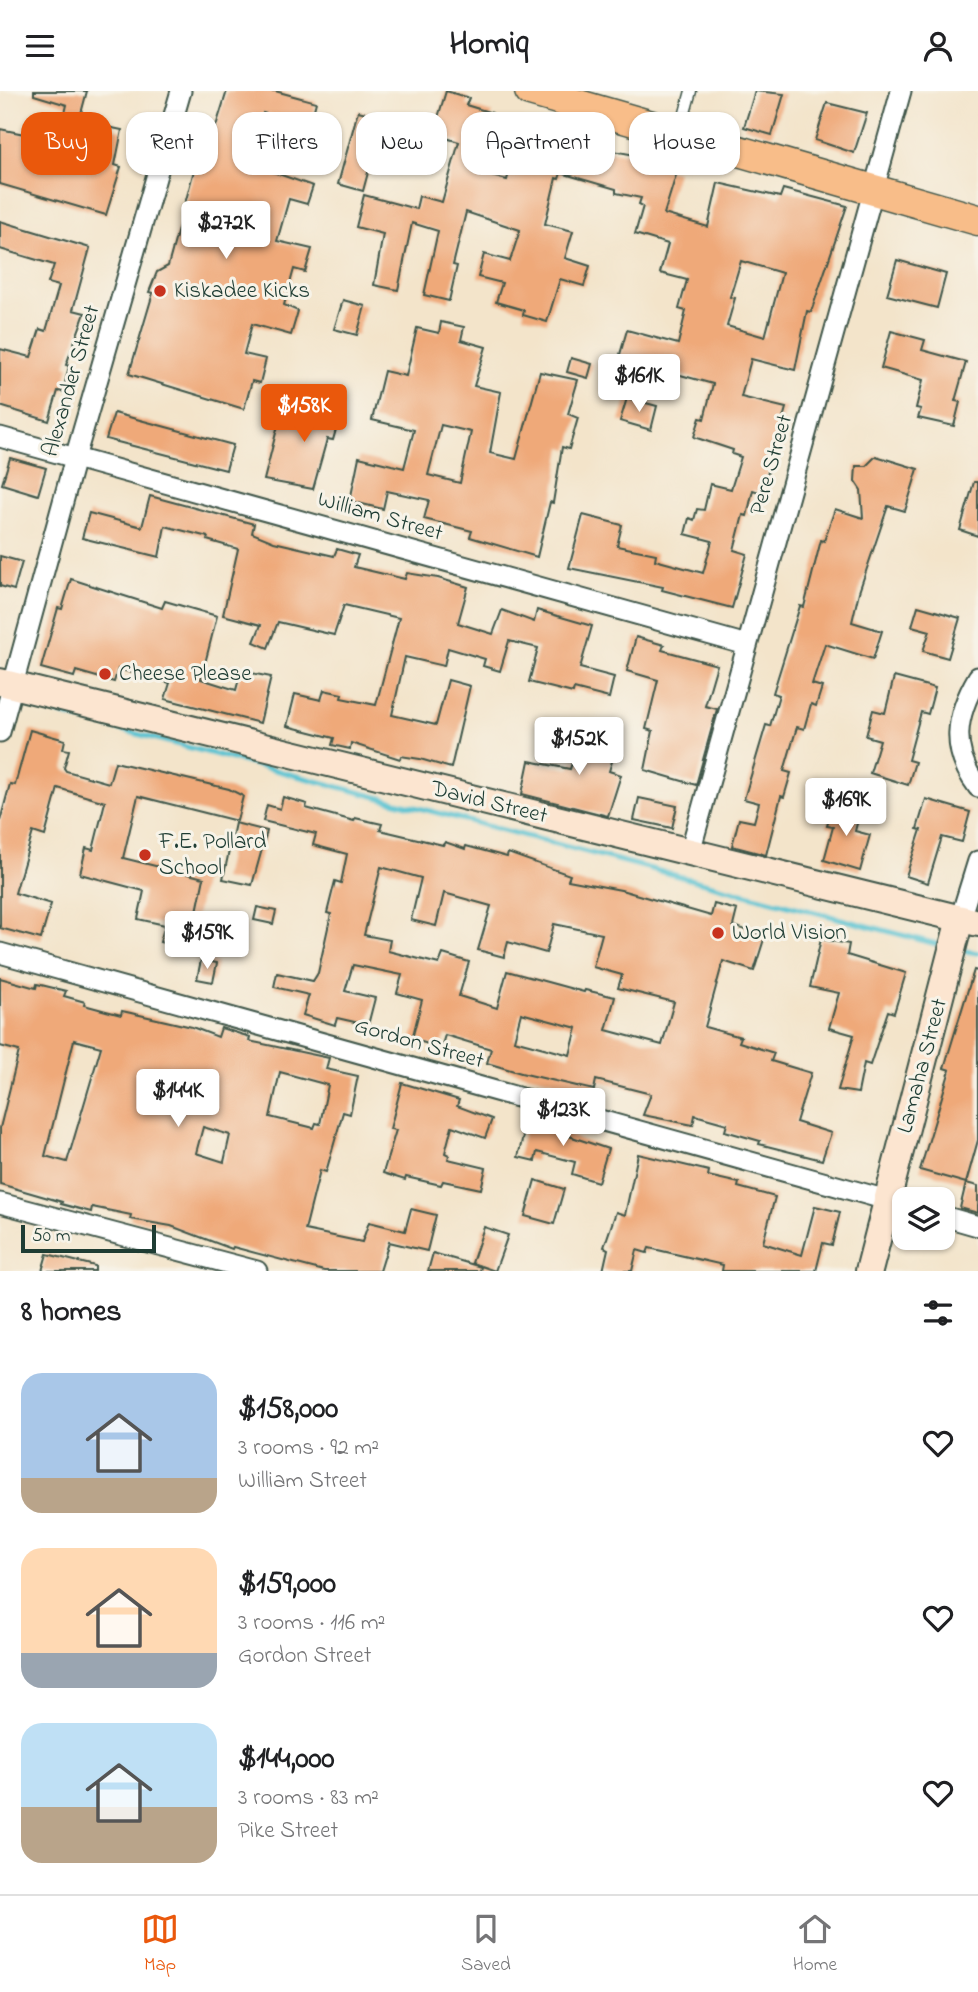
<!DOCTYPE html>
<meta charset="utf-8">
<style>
:root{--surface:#fff;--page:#f6f6f6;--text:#202124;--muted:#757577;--line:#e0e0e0;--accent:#ea580c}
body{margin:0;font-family:"Indie Flower",sans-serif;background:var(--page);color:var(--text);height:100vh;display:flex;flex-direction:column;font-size:26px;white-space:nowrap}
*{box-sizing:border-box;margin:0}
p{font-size:23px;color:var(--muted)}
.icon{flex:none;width:38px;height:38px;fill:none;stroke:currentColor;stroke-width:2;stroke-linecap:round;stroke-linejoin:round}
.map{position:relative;height:1180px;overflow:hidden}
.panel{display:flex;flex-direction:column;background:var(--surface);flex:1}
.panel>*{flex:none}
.guide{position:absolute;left:21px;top:21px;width:936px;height:63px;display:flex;gap:14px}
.tools{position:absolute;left:892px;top:1096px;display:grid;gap:14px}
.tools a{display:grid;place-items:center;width:63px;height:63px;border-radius:14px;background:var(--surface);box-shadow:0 2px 5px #0004;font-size:35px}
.scale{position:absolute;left:21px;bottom:18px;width:135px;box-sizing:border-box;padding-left:7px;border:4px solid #1f3d34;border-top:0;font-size:19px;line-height:24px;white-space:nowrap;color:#1f3d34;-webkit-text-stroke:5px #f7f3e8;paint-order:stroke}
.price{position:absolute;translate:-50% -60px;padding:0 16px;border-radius:7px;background:#fff;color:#222;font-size:23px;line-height:46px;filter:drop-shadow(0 2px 4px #0008)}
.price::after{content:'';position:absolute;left:50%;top:42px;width:21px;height:16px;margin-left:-10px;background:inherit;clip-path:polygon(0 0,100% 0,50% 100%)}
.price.on{background:var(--accent);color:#fff}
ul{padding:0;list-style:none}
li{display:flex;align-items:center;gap:21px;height:175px;padding:0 21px}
li span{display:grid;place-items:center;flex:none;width:196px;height:140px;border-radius:21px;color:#555}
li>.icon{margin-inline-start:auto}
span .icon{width:84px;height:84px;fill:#fffc;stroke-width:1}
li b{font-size:30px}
h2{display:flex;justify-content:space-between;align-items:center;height:84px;padding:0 21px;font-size:30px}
.pill{padding:0 24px;border-radius:21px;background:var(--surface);box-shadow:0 2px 5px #0004;font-size:24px;line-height:63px}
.pill.on{background:var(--accent);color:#fff}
header{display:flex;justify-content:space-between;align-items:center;height:91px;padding:0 21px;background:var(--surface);font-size:32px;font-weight:700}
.menu{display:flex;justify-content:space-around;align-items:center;height:98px;border-top:2px solid var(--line);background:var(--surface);font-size:19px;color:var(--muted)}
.menu a{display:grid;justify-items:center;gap:4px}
.menu .on{color:var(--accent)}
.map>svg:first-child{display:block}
</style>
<header><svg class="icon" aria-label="menu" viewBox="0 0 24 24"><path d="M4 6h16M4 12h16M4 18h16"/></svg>Homiq<svg class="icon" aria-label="person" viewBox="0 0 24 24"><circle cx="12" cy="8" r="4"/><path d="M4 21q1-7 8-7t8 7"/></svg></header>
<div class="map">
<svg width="978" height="1180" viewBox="0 0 978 1180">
<rect width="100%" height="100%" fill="#f7f3e8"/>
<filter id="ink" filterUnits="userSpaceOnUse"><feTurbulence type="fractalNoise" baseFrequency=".0143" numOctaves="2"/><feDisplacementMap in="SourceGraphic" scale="14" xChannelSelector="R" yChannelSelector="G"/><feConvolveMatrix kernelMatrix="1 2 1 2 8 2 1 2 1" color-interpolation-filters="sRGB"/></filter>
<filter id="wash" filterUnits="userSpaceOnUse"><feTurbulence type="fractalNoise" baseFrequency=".00686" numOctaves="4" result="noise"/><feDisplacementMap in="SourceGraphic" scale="28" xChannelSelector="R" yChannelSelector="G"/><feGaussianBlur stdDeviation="1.57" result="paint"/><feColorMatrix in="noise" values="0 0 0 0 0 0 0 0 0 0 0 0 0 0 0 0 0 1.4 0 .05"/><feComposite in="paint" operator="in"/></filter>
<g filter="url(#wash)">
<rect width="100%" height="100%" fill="#f3e4ca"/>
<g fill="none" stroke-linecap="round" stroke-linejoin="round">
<g stroke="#58c3d2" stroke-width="5">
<path d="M12,610l932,245"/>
<path d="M960,859l18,3"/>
</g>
</g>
<g id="blocks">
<g fill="#efa979" fill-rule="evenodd">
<path d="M34,0h53l-8,30 43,9 -7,35 6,2 -15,48 -106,-31v-55l58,12 9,-36 -33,-10z"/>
<path d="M227,0h48l41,11 -6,23 -47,-12 -13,51 63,22 -6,18 -18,-5 -12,42 35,8 -7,23 -11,-3 -10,36 14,6 -7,24 -39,-11 -8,30 22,5 -6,24 -8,-2 -8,28 -115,-35 24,-81 -4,-1 8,-20 11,-6 31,-114 8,3z"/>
<path d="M446,0l23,7 -3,7 26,8 -16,59 31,8 16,-56 22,6 2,-4 51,17 -1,5 49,9 -1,7 32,8 -13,42 44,13 10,-44 62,14 3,-8 64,17 -36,106 -4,-1 -12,59 -44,-11 -10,38 45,11 -24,85 -9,-3 -6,26 -4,-1 -9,35 13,4 -15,54 -70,-18 1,-3 -94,-19 14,-53 39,10 -5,21 39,8 -1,6 48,13 9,-32 -27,-7 4,-16 5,2 3,-11 7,1 6,-26 21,5 10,-32 -9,-3 1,-4 -39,-13 6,-19 4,1 9,-35 -94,-26 8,-28 51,14 8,-33 -7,-2 8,-29 -27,-7 8,-29 -33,-10 8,-28 -4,-2 2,-6 -25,-5v-4l-55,-16 -2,6 -3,-1 -11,46 28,7 -8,27 25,8 -6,20 -24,-7 -13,43 -24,-7 1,-5 -28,-8 6,-19 -24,-6 6,-23 26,7 10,-31 -54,-18 -13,53 4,1 -8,35 -25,-6 14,-64 -26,-8 -14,67 -24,-5 9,-51 -27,-7 8,-32 52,14 3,-13 23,6 17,-60 -26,-8zM741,170l41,12 -17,64 -38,-11 8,-28 -5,-1z"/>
<path d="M755,0l29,3 -12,41 -28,-8z"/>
<path d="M827,12l40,10 -13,40 -39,-13z"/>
<path d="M358,20l25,6 -20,74 -25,-7z"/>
<path d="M0,130l90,27 -17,62 12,3 -19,52 3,1 -6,26 -5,-1 -9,30 -49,-15v-57l31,8 9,-28 6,2 13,-45 -11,-3 6,-18 -54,-16z"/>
<path d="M897,169l49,14 -9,34 -50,-13z"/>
<path d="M343,209l22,6 -8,29 -23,-6z"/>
<path d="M441,231l23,5 -3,13 25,7 -12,39 27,6 -11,61 26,6 24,-87 38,8 -10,34 10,4 -9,31 -7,-2 -9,56 -3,-1 -13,55 -67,-20 2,-6 -48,-12 5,-19 -42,-9 -4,18 -33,-8 9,-44 45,11 10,-38 -42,-10 12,-49 22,5 11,-48 22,5zM441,334l30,7 -11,51 -32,-8z"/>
<path d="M891,240l34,9 -3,10 44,12 -11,39 5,1 -6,24 -36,-8 3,-9 -5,-1 7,-28 -42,-12z"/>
<path d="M571,267l21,6 -4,14 -21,-6z"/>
<path d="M312,301l32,9 -11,39 -6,-1 -14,50 -49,-9 15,-59 23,6z"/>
<path d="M627,307l30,8 -6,24 -31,-9z"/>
<path d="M114,322l119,32 -7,25 -120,-31z"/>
<path d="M876,365l42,13 -13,42 -17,-5 -29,86 -7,30 30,9 -9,28 -48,-15 -13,40 10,3 -6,19 -5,-2 -7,25 -7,-2 -13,44 7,2 -7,24 -3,-1 -15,59 -34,-9 7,-27 15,3 5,-19 -15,-4 22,-74 4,1 9,-31 -6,-2 27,-87 4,1 17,-67 3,1 11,-32 28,9 -2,-28 -6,-9 1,-15h10z"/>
<path d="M10,367l36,10 -8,27 -36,-11z"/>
<path d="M974,391h4v54l-18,-6z"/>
<path d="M150,405l104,28 -2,9 22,9 60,14 3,-7 21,6 -4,12 51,12 2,-6 31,5 30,9 -10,36 35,11 9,-24 32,12 3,-12 55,16 -12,42 34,9 -5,21 -35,-9 -1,4 -44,-11 9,-34 -29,-7 -9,30 -17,-5 2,-7 -37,-11 -4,18 -39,-9 -13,58 44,10 12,-45 22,6 -19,82 -31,-9 -19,-3 -1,3 -49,-16 -1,6 -18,-4 2,-7 -47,-12 8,-32 26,6 3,-10 18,4 -1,4 35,7 23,-87 -55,-13 -10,30 -56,-13 -10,26 -14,-6 7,-17 -38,-10 15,-66 -31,-9 1,-3 -43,-11 -6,31 -77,-19 7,-25 53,14z"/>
<path d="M0,465l22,6 -8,28 -14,-4z"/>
<path d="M71,488l91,29 3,-7 52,15 -16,63 35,11 5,-19 30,6 -11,46 -95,-24 5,-16 -52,-14 -4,13 -38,-11 -2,6 -33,-9 17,-60 4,1z"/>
<path d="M918,515l42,12 -12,40 -25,-7 7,-20 -18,-5z"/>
<path d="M636,546l28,8 -2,5 55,15 -12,41 12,3 -21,76 -51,-15 8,-39 -7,-2 12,-49 -31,-9z"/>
<path d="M894,586l41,11 -7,26 -7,-2 -13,48 7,2 -7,23 -38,-12 10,-33 -14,-4 7,-26 12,3z"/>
<path d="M591,635l29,10 -11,35 12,4 -13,41 -86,-22 7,-33 41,8 3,-9 7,2z"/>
<path d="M30,639l35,10 -2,9 6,1 -5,18 2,3 43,12 6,-21 114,27 14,7 -6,25 -99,-25 -15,62 81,20 -15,72 -29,-8 5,-17 -27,-6 6,-28 -64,-17 6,-26 7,2 12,-48 -47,-14 -13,48 -12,-4 -18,61 36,11 -10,35 -41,-11v-107l10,-37 5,1z"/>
<path d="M283,706l24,7 -1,4 48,13 1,-3 27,6 -2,6 63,15 2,-3 20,7 1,-3 41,11 1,-4 62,22 -2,5 53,10 90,26 3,-12 23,6 -4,16 32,10 -11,35 -31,-10 -18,66 36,10 -2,5 35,11 -3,8 40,12 -15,49 35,11 -9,27 -63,-16 1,-3 -35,-10 2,-7 -32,-9 -2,10 -50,-10 8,-21 -55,-14 -2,10 -73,-17 -34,-10 4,-14 -46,-14 -4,13 -29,-9 10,-39 -25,-7 5,-18 -49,-10 -8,26 30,7 -7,27 -31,-7 -2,7 -32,-10 6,-20 -35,-8 3,-14 36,8 5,-8 13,-59 -4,-1 8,-32 6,2 6,-29 -34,-9 3,-11 -53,-13 4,-16 13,4zM381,776l40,11 -10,42 25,6 8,-33 47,13 -13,44 26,7 4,-15 38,11 8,-29 48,10 -9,33 29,8 -4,13 56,14 -12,43 -56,-15 9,-33 -30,-7 -1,2 -77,-21 -10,37 -38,-12 10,-34 -26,-8 -4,10 -51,-13 2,-11 -26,-5zM521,922l56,15 -7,27 -56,-15z"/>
<path d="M639,707l38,8 -5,22 -38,-8z"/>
<path d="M926,708l44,13 -8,30 -20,-5 -14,46 -22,-7 15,-46 -4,-1z"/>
<path d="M834,711l27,6 -6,23 15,4 -10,36 -36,-11 9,-33 -6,-1z"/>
<path d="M235,732l32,8 -15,54 -29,-6z"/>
<path d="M257,816l19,4 -3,13 -19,-4z"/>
<path d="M821,848l28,5 -2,11 59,18 -12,40 -6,-2 -18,54 -6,-2 -6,30 -20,-3 16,-55 -25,-7 10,-35 -29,-6z"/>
<path d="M201,869l16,3 -4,19 -16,-3z"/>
<path d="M974,879l4,1v169l-12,43 -46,-13 30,-100 -6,-2z"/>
<path d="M0,887l36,10 1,-4 29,7 -2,5 21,6 -1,3 37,10 1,-4 70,16 26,10 3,-9 29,9 -1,4 80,17 -3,11 32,7 -8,38 -7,-2 -17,60 -6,-2 -15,60 57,12 7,-20 36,9 6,-22 25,6 -9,36 -38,-9 -9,29h-56l-91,-24 -1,2 -61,-23 -41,-7 1,-4 -39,-8 -1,5 -30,-8 1,-2 -62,-18v-56l19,-77 -19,-5zM74,949l27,7 -34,115 -22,-6zM280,981l48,13 -8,39 -4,-1 -2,5 -44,-11zM203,1036l27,8 -6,27 -28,-9z"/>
<path d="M402,992l57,17 -2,6 35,13 -7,19 -33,-12 -7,27 4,2 -1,4 38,9 -5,21 -38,-8 -2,4 -35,-8 -1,3 -22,-7 13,-43 -6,-1z"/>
<path d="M527,1028l23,5 1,-4 21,6 -3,10 39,13 -10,33 -26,-8 3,-12 -38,-10 -2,9 -17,-4z"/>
<path d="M638,1063l71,17 -1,5 31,7 -1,4 37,10 -12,46 39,12 13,-49 25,6 -8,33 -9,-2 -7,28h-94l1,-6 -74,-17 -2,5 -10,-3 -5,21h-29l5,-22 -4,-2 12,-35 9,3z"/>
<path d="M535,1089l29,9 -10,35 -29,-8z"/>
<path d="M966,1092l12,3v27l-18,-5z"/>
<path d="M484,1136l24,8 -13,36 -23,-8z"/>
<path d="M433,1162l48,14 -1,4h-52z"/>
<path d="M47,1163l48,12v5h-53z"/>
</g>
</g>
</g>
<g filter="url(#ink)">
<use href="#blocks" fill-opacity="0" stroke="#3f564a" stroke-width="2"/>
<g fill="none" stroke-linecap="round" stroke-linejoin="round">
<defs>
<path id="lane" d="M680,40l11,-40"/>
<g id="street">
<path d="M0,346l747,208"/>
<path d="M978,586c-23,39 -28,73 0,110"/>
<path d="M0,641l75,-274 106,-367"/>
<path d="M690,761l211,-761"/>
<path d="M960,828l18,-58"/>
<path d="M0,862l905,252"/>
<path d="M0,1112l257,68"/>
<path d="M943,1125l35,10"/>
</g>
<g id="secondary">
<path d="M0,591l978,241"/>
<path d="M869,1180l91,-352"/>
</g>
<path id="primary" d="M530,0l448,129"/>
</defs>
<use href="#lane" stroke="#3f564a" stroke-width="13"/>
<use href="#street" stroke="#3f564a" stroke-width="23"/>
<use href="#secondary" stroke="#3f564a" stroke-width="30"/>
<use href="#primary" stroke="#3f564a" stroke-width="33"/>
<use href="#lane" stroke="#fff" stroke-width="10"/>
<use href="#street" stroke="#fff" stroke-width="19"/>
<use href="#secondary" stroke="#fce5d0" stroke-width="26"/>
<use href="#primary" stroke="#f8bd89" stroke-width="30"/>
</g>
</g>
<g fill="#c8321e" stroke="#f7f3e8" stroke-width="2.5">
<circle cx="160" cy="200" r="7"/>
<circle cx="105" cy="583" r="7"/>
<circle cx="145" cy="764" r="7"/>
<circle cx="718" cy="842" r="7"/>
</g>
<g text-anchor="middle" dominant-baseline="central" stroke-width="6" stroke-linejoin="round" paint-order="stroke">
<g font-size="23" fill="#1f3d34" stroke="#f7f3e8" text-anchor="start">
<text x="174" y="200">Kiskadee Kicks</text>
<text x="119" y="583">Cheese Please</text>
<text x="159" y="751">F.E. Pollard<tspan x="159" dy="26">School</tspan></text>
<text x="732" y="842">World Vision</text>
</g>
<g font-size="23" fill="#1f3d34" stroke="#f7f3e8">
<text transform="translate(72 290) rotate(-74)">Alexander Street</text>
<text transform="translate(772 374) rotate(-74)">Pere Street</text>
<text transform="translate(380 426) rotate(16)">William Street</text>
<text transform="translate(489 712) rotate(14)">David Street</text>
<text transform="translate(419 953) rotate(16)">Gordon Street</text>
<text transform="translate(923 975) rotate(-75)">Lamaha Street</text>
</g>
</g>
</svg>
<div class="tools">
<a><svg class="icon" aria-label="layers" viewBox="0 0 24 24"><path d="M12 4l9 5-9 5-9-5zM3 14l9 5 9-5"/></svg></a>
</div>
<div class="scale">50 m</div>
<b class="price" style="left:226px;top:170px">$272K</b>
<b class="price" style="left:639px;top:323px">$161K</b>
<b class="price on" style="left:304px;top:353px">$158K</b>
<b class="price" style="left:579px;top:686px">$152K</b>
<b class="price" style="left:846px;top:747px">$169K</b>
<b class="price" style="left:207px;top:880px">$159K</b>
<b class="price" style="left:178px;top:1038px">$144K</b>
<b class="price" style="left:563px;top:1057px">$123K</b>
<div class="guide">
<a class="pill on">Buy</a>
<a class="pill">Rent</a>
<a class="pill">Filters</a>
<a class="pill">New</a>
<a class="pill">Apartment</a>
<a class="pill">House</a>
</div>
</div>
<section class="panel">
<h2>8 homes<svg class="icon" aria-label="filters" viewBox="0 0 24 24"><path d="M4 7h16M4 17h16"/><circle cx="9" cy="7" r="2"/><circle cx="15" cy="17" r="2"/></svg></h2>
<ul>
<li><span style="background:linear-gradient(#a9c7e8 75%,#b9a48a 0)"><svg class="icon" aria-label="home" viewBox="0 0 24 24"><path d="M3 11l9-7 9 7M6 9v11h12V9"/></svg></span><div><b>$158,000</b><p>3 rooms · 92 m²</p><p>William Street</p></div><svg class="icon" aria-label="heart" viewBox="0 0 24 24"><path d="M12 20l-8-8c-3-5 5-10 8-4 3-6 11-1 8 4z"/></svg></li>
<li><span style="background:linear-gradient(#ffd9b3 75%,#9aa5b1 0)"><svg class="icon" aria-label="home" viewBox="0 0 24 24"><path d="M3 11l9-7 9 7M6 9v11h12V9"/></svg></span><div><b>$159,000</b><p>3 rooms · 116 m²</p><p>Gordon Street</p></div><svg class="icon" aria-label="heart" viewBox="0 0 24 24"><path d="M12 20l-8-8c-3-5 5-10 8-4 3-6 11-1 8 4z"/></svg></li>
<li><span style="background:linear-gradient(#bfe0f5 60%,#b9a48a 0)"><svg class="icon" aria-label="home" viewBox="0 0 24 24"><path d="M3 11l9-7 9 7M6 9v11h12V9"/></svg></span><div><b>$144,000</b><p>3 rooms · 83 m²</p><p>Pike Street</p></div><svg class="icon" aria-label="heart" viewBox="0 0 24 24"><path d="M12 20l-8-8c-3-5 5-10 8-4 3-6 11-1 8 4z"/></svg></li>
</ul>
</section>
<nav class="menu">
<a class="on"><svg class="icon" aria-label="map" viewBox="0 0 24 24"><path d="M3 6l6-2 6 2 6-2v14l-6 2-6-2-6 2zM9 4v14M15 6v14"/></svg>Map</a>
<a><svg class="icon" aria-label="saved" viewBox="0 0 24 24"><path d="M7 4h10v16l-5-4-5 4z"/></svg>Saved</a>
<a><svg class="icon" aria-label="home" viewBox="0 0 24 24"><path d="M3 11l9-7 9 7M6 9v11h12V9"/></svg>Home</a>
</nav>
